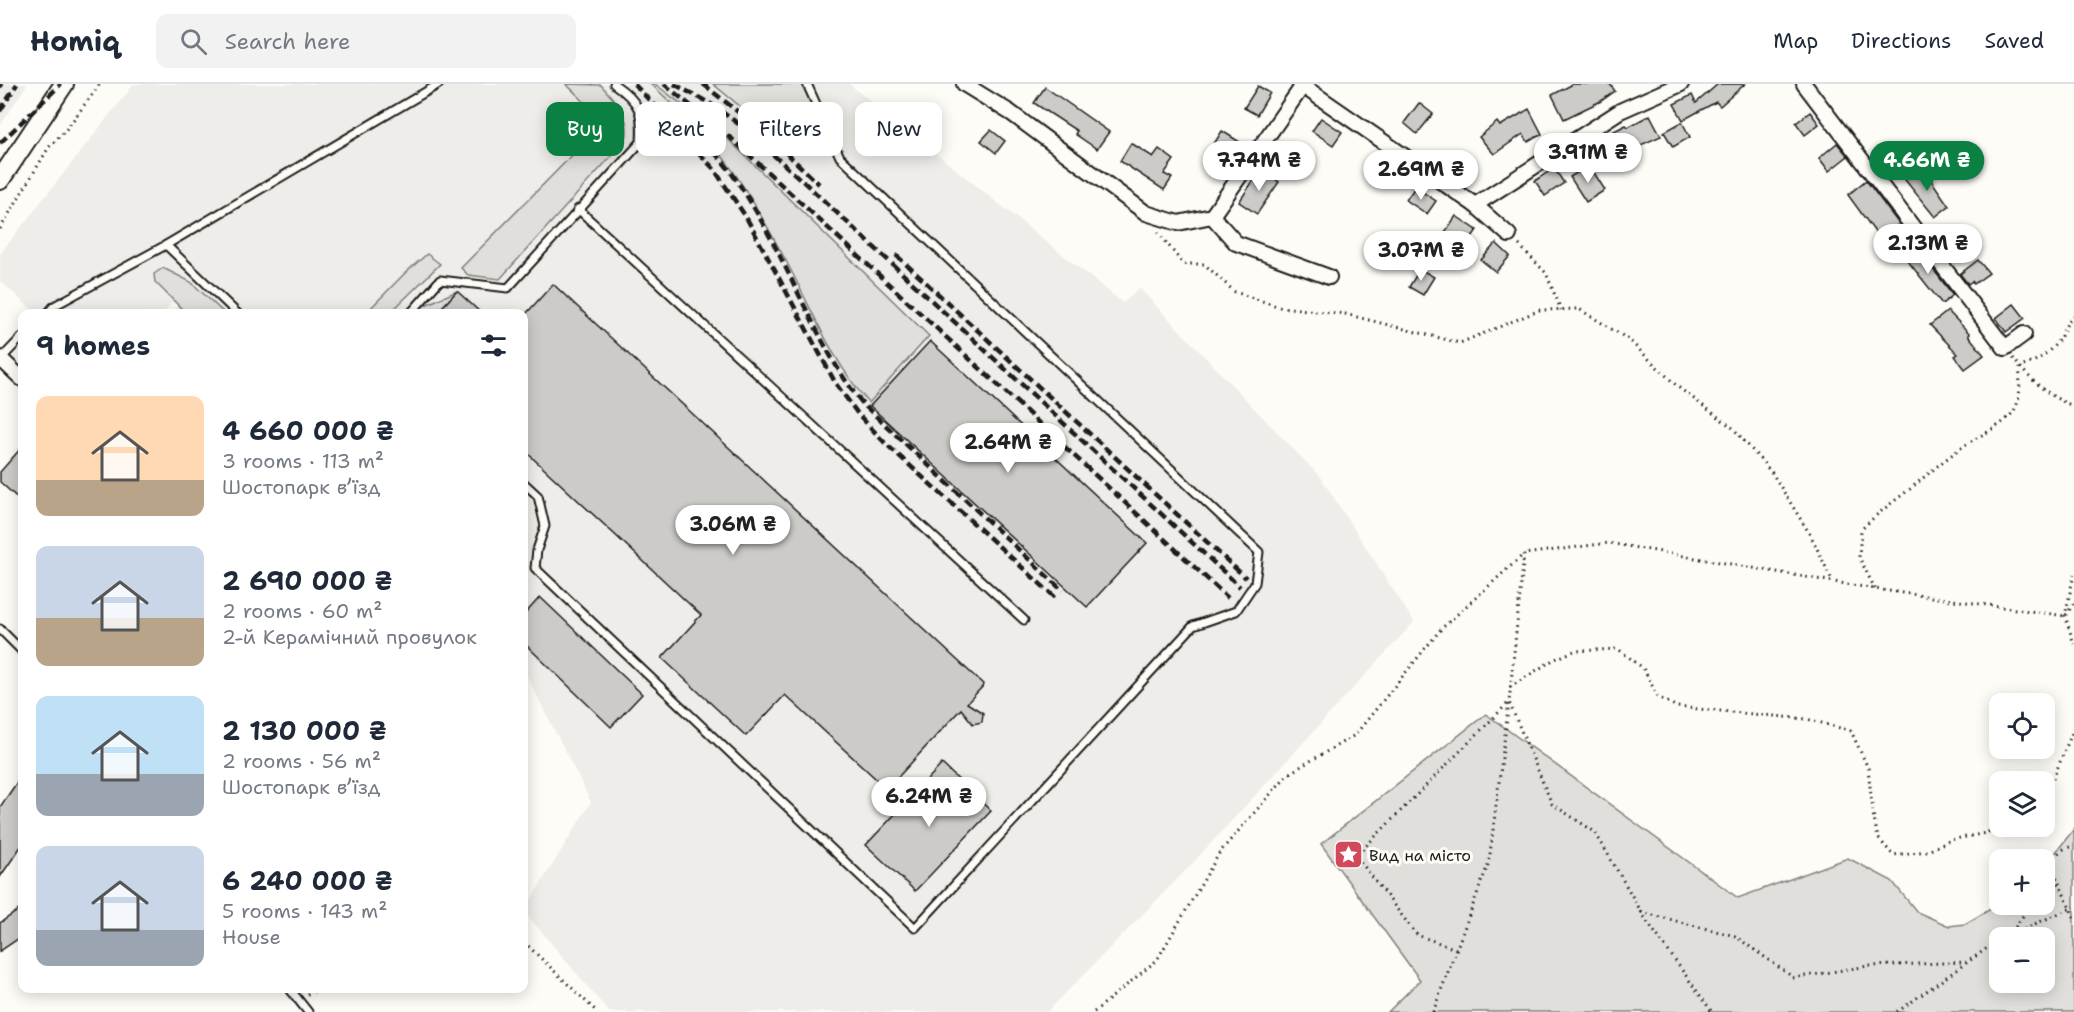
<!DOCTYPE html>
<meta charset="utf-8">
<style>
:root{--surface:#fff;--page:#f2f2f3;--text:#1f2937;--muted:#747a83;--line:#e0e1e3;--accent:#0b8043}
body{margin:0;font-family:"Shantell Sans",sans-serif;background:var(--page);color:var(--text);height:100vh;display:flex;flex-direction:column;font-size:22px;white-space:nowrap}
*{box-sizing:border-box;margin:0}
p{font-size:20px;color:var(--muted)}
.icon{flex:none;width:33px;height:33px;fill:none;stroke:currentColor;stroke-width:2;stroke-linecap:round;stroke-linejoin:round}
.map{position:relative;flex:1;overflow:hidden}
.side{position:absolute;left:18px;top:225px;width:510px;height:684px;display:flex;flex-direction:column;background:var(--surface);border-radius:12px;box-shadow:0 3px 15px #0003}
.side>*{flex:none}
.hud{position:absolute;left:546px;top:18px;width:570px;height:54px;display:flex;gap:12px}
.tools{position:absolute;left:1989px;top:609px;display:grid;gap:12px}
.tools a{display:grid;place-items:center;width:66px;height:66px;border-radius:12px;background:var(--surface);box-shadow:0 3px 15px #0003;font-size:30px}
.price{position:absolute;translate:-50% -51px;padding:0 14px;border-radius:21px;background:#fff;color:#222;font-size:20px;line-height:39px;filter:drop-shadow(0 2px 3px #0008)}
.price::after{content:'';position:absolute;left:50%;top:36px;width:18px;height:14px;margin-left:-9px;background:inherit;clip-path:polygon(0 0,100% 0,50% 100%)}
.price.selected{background:var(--accent);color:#fff}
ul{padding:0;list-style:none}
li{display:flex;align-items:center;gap:18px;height:150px;padding:0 18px}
li span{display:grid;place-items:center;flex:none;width:168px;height:120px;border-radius:12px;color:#555}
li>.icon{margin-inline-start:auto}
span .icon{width:72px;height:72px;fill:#fffc;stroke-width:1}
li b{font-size:26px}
h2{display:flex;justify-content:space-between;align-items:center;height:72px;padding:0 18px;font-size:26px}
.pill{padding:0 21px;border-radius:12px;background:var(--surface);box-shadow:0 3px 15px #0003;font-size:21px;line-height:54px}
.pill.selected{background:var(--accent);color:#fff}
header{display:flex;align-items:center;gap:36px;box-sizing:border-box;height:84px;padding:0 30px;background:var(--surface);border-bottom:2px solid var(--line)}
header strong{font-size:28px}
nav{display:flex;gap:33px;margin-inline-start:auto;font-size:21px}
.search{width:420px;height:54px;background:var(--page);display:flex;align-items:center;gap:15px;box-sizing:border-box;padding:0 21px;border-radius:12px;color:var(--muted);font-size:22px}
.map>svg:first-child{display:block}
</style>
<header>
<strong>Homiq</strong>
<div class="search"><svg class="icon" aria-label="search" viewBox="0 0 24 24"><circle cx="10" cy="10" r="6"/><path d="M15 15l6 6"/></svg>Search here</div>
<nav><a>Map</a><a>Directions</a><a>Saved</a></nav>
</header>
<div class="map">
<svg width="2074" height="928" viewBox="0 0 2074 928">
<rect width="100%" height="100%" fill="#fdfcf7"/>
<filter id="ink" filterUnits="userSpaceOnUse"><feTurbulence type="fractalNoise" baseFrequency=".0167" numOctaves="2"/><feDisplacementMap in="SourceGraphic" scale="12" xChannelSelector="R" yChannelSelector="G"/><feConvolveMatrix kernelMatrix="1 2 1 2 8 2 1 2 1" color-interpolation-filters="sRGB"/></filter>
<g filter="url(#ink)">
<g fill="#eeede9">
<path d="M0,0h27l-27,42z"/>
<path d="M134,0h715l274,219 16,-15 182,190 93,144 -224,244 -143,146h-438l-85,-101 67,-109 -67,-132v-356h-338l-13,-13 -9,12h-128l-36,-32v-27z"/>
</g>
<g fill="#e0dfdb" stroke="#7e7e7c" stroke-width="1.5" fill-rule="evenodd">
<path d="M566,0l35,1c14,16 31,32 25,55l-126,139 -32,-4 -7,-7 128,-130c15,-23 -7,-38 -23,-54z"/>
<path d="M651,0h4l75,57 199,195 -60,67c-37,-41 -57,-94 -83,-142 -20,-37 -41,-76 -67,-109 -20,-25 -45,-46 -68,-68z"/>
<path d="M713,0h89l10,23 -26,37z"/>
<path d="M427,170l13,10 -50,49h-24l38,-39z"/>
<path d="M163,184l28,14 33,31h-38l-31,-31 -1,-8z"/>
<path d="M457,207l-21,22 -21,1 8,-8z"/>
<path d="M1486,630l252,184 110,-40 44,23 25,31 32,14 16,-2 34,-20h45l1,-38 29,-37v183h-686l32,-32 -99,-136zM2000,854h44v44h-44z"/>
</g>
<g fill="#cccbc8" stroke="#1c1c1c" stroke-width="1.5">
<path d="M1573,0h37l5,7 -14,10 -37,18 -12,-24z"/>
<path d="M1718,0h27l-25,22 -4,-4 -33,18 -9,-16 18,-9 4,8z"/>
<path d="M1258,2l12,7 -13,22 -13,-7z"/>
<path d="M1045,3l64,45 -12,17 -22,-15 2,-3 -43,-28z"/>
<path d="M1419,19l14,11 -16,20 -13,-11z"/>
<path d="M1529,25l13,25 -14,8 -5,-8 -29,20 -15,-17 18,-15 3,4z"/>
<path d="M1810,28l9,12 -14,11 -9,-12z"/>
<path d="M1650,31l11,21 -38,17 -11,-21 14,-7 2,2z"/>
<path d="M1321,34l21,14 -9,13 -21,-14z"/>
<path d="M1682,38l8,15 -17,10 -9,-15z"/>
<path d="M991,46l14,11 -9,12 -15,-12z"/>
<path d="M1222,47l21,13 -10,17 -21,-14z"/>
<path d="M1131,59l22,14 6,-8 15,11 -10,14 8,4 -8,12 -44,-29z"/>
<path d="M1837,59l11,13 -19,15 -10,-13z"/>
<path d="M1376,73l21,14 -9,13 -21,-14z"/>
<path d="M1589,81l16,25 -19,12 -16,-25z"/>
<path d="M1922,83l27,39 -14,11 -30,-37z"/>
<path d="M1554,84l10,15 -19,13 -10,-15z"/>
<path d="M1261,85l18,13 -22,32 -18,-12z"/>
<path d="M1866,96l33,44 -19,15 -32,-44z"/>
<path d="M1415,103l21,14 -9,13 -21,-14z"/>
<path d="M1456,132l21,14 -19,27v-7l-17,-12z"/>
<path d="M1964,145l15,21 -14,11 -16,-22z"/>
<path d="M1496,159l14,13 -14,16 -15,-12z"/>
<path d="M1915,162l38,49 -11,9 -39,-49z"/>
<path d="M1978,176l11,13 -15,11 -2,-3 -4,3 -8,-10z"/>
<path d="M1420,185l14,8 -11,18 -14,-8z"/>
<path d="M553,200l431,401 -17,18 16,10 -1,9 -9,2 -12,-15 -74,80 -102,-94 -39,41 -84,-78 39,-43 -177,-165v-134z"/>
<path d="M457,207l25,23h-46z"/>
<path d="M2014,220l11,14 -19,14 -10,-14z"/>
<path d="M1948,227l22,23 -2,1 16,20 -19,14 -10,-13 3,-2 -28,-29z"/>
<path d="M930,257l217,202 -60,64 -217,-201z"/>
<path d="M22,363v55l-22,-20v-10z"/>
<path d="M540,513l102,97 -31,33 -87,-84v-28z"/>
<path d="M942,680l49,47 -76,80 -49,-46z"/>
<path d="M22,691v70l-22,32v-70z"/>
<path d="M22,824v28l-22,15v-28z"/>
</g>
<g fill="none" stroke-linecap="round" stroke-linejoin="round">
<defs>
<g id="service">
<path d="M578,125l446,411"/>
<path d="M166,161l273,-161"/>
<path d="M47,230l7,-8 112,-61 72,69"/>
<path d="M410,230l30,-34 68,8 133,-146c2,-30 -1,-40 -27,-58"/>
<path d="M1,275l21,-22"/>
<path d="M524,399l14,13 7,30 -8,24 -2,18 380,360 278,-302 43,-15 19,-28 4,-31 -419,-395 -33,-73"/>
<path d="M0,545l22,22"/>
<path d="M289,904l19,24"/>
</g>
<g id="minor">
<path d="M964,0l47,29 135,100 32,10 34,-7 24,27 93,34"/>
<path d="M1300,0l175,121 34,30"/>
<path d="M1804,0l201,264 19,-14"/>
<path d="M1475,121l145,-94 61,-27"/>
<path d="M1212,132l92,-132"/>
<path d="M0,274l22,21"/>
</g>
<path id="tertiary" d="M0,96l64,-96"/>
</defs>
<use href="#service" stroke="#1c1c1c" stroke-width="11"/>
<use href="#minor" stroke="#1c1c1c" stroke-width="18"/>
<use href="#tertiary" stroke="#1c1c1c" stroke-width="22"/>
<g stroke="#1c1c1c" stroke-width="3" stroke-dasharray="1.5 4.5" stroke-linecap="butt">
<path d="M0,145l49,-82 16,-16 35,-47"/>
<path d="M1158,148l25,32h21l31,28 45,15 65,7 115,29 80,-33 39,-1 49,30 50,48 55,41 39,45 39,63 21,44"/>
<path d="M1519,161l27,28 15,37"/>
<path d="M2013,274c14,19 38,41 61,48"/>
<path d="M2074,490l-9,42 9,28"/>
<path d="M1875,505l-16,-32 2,-27c15,-16 32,-28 49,-41 18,-15 35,-30 54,-43 15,-11 38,-19 49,-34 9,-13 6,-30 7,-45 15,-4 34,-17 41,-31 4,-8 6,-15 13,-20"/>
<path d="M2066,531l8,-12"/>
<path d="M1510,603l43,-27 21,-9 44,-2 25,19 15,29 19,10 130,12 44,12 17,37 5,46 5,24 15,17 35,-4 22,-11 36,-7 14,-7"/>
<path d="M2044,710l4,-3 26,-63"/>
<path d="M2054,788l20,45"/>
<path d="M2044,801l10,-13c-1,-16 4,-23 20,-26"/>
<path d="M1641,828l94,24 59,42 74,-12 98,-4"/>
<path d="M2012,848l19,-28"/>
<path d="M2002,854l72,-31"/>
<path d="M524,858l73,70"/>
<path d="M1456,865l-39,-14 -61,-79 153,-154 43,102 43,28 51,88 66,92"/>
<path d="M307,910l16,-6"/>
<path d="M1094,928l63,-52 63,-108 68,-78 67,-39 86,-106 82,-74"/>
<path d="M1433,928l56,-150 20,-160 15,-148 85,-11 266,46 190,27"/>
<path d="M1897,928l103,-73"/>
</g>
<use href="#service" stroke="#fdfcf7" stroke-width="7"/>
<use href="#minor" stroke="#fdfcf7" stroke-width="14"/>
<use href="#tertiary" stroke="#fdfcf7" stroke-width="18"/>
<g stroke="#1c1c1c" stroke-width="4.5" stroke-dasharray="9 4.5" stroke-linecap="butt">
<path d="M634,0l80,85 32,48 90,167 22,30 27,29 172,156"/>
<path d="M664,0l68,55 496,459"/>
<path d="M674,0l37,20 29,21 67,60 433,402"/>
<path d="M703,0l63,50 53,50"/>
<path d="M0,3l2,-3"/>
<path d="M0,27l17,-27"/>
<path d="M674,32c19,16 38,32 53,51 33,44 56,96 80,144 17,33 33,66 57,94l199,186"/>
<path d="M0,59l61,-59"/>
<path d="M896,171l350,323"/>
</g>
</g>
</g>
<defs>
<symbol id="sight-square" viewBox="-11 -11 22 22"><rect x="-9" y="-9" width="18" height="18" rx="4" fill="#d1495b" stroke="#fdfcf7"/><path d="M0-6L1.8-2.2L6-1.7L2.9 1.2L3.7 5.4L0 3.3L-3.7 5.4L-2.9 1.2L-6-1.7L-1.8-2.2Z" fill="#fff"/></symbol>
</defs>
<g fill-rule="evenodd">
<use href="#sight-square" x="1332" y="754" width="33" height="33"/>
</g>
<g text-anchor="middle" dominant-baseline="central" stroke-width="6" stroke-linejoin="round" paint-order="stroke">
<g font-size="16" fill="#1c1c1c" stroke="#fdfcf7" text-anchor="start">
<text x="1369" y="771">Вид на місто</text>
</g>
</g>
</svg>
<div class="tools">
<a><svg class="icon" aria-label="locate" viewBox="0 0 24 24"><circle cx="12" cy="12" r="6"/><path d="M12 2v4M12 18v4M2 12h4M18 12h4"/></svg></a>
<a><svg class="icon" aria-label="layers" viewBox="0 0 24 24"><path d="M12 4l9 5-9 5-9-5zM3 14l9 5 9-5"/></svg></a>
<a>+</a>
<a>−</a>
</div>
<b class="price" style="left:1588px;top:100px">3.91M ₴</b>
<b class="price" style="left:1259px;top:108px">7.74M ₴</b>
<b class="price selected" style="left:1927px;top:108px">4.66M ₴</b>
<b class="price" style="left:1421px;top:117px">2.69M ₴</b>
<b class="price" style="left:1928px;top:191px">2.13M ₴</b>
<b class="price" style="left:1421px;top:198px">3.07M ₴</b>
<b class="price" style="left:1008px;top:390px">2.64M ₴</b>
<b class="price" style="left:733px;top:472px">3.06M ₴</b>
<b class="price" style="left:929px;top:744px">6.24M ₴</b>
<div class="hud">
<a class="pill selected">Buy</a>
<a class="pill">Rent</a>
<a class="pill">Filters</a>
<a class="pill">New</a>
</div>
<section class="side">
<h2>9 homes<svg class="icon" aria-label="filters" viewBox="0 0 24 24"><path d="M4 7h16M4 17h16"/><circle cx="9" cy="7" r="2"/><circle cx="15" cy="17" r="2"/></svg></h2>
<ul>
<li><span style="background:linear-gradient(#ffd9b3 70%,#b9a48a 0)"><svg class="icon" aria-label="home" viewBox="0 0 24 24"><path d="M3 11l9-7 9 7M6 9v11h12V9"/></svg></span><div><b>4 660 000 ₴</b><p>3 rooms · 113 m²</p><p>Шостопарк в’їзд</p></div></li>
<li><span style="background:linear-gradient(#c9d6e8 60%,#b9a48a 0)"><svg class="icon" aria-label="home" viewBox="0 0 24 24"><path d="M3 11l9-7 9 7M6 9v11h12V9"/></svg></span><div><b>2 690 000 ₴</b><p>2 rooms · 60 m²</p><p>2-й Керамічний провулок</p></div></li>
<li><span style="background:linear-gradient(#bfe0f5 65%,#9aa5b1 0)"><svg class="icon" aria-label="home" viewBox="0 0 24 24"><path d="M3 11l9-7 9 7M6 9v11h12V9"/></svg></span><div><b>2 130 000 ₴</b><p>2 rooms · 56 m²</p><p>Шостопарк в’їзд</p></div></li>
<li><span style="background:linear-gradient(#c9d6e8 70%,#9aa5b1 0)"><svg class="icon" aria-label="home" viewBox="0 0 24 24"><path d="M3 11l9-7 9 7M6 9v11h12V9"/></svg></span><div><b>6 240 000 ₴</b><p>5 rooms · 143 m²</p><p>House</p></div></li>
</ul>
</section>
</div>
